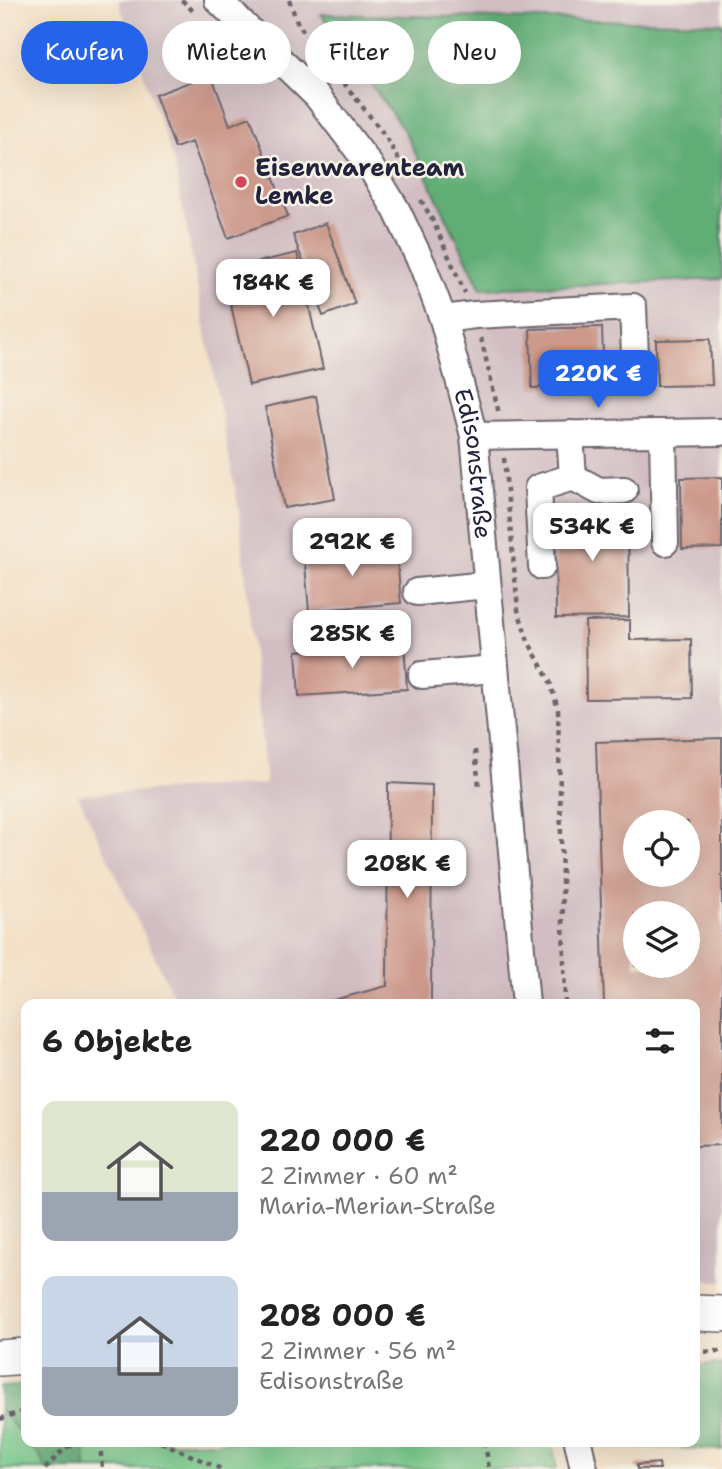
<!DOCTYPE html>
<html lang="de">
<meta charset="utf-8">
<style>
:root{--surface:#fff;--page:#f6f6f6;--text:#222;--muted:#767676;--accent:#2563eb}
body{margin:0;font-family:"Shantell Sans",sans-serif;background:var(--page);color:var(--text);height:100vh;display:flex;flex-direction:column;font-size:26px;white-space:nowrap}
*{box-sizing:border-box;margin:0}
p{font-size:23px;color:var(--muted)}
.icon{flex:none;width:38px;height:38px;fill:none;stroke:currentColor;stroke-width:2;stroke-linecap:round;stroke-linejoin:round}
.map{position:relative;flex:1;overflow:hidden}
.side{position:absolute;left:21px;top:999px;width:679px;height:448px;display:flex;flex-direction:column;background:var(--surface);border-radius:14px;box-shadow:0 7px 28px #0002}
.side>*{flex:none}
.banner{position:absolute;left:21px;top:21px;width:681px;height:63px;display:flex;gap:14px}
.controls{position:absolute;left:623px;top:810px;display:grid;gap:14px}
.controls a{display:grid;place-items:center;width:77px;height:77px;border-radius:50%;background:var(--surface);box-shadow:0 7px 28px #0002;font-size:35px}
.price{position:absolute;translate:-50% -60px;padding:0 16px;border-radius:14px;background:#fff;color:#222;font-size:23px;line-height:46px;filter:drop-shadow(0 2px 4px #0008)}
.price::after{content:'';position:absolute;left:50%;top:42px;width:21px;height:16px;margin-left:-10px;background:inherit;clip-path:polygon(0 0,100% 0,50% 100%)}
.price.selected{background:var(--accent);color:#fff}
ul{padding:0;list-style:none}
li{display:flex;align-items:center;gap:21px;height:175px;padding:0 21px}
li span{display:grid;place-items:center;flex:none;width:196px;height:140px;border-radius:14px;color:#555}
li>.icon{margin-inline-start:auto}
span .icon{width:84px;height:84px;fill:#fffc;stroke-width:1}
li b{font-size:30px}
h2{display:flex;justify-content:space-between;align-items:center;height:84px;padding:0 21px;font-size:30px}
.pill{padding:0 24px;border-radius:32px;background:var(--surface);box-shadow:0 7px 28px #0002;font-size:24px;line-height:63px}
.pill.selected{background:var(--accent);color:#fff}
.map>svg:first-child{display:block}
</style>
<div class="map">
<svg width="722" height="1469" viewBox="0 0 722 1469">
<rect width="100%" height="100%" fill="#f7f3e8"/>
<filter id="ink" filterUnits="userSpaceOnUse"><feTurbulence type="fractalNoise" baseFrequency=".0143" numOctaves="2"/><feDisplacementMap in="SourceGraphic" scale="14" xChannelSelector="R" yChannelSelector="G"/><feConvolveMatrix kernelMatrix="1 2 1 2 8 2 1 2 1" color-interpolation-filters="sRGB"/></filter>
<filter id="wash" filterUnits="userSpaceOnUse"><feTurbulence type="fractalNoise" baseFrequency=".00686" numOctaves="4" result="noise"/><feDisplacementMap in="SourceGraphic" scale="28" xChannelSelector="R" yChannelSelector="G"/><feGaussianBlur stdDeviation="1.57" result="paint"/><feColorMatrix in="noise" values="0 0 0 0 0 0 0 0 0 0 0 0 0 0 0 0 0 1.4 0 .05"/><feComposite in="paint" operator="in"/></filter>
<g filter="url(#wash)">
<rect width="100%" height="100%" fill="#f4e1c8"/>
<path fill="#d2bec2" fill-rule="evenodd" d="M118,0h604v1281h-27v-277h-518l-99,-209 188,-11 -27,-274 -65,-348zM635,822h53v53h-53zM635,914h53v52h-53z"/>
<g fill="#77c98a" stroke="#4c7662" stroke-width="2">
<path d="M0,1409l40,47 6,13h-46z"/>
<path d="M84,1442h468l5,27h-471z"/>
</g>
<g fill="#61ad76" stroke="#426858" stroke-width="2">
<path d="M321,14l401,9v256l-241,10 -76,-157z"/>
<path d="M722,1364v86l-96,-4v-4h69v-77z"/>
<path d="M26,1385v55l-26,-31v-22z"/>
<path d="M28,1442h56l2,27h-40l-6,-13z"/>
</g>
<g id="blocks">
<g fill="#cc998b" fill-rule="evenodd">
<path d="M211,74l19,51 20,-8 38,99 -60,22 -36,-96 -17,6 -20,-53z"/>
<path d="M326,223l29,81 -32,12 -30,-81z"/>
<path d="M297,253l26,116 -74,16 -26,-115z"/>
<path d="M602,327l2,59 -72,2 -2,-59z"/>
<path d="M710,339l2,46 -55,1 -1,-46z"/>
<path d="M316,396l19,103 -51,9 -19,-101z"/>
<path d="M722,477v71l-40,1 -1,-71z"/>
<path d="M628,508l1,109 -73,1 -1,-109z"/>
<path d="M396,546l5,57 -92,8 -5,-58z"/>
<path d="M630,620v20l61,-1 1,59 -106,1 -1,-78z"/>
<path d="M404,643l3,46 -108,7 -3,-45z"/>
<path d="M722,738v407l-27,1v-142h-91l-8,-262zM635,822h53v53h-53zM635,914h53v52h-53z"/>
<path d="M388,783l44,2 -1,219h-113l69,-18z"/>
<path d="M659,1463l1,6h-23v-4z"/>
</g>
</g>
</g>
<g filter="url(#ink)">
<use href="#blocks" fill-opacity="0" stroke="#6c656c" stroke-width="2"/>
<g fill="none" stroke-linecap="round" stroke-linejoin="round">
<defs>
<g id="minor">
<path id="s1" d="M218,0l99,96 51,67 28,46 27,57 20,53 31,117 52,568"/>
<path d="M443,319l32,-4 158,-8 3,73"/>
<path d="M663,433l2,109"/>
<path d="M474,436l248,-4"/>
<path d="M573,477l26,14 25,-1"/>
<path d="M542,566l-4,-78 35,-11 -3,-43"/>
<path d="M417,592l70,-7"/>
<path d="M422,675l73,-6"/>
<path d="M578,1442l6,27"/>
</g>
<g id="major">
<path d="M695,1313l27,1"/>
<path d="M0,1358l26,-2"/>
</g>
</defs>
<use href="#minor" stroke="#6c656c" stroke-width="30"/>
<use href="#major" stroke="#6c656c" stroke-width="38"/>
<g stroke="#6c656c" stroke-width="4.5" stroke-dasharray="5 5" stroke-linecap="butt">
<path d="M182,0l14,14"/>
<path d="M289,0l9,24 88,113 24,43"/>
<path d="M421,200l12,21 32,72"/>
<path d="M481,338l18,76"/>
<path d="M504,458l14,152 10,31 22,41 8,27 7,295"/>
<path d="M475,750l4,36"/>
<path d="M695,1352l27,-1"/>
<path d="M0,1419l26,-9"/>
<path d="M100,1442l2,27"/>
<path d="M161,1442l60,27"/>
<path d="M485,1442l4,27"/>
<path d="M45,1469l19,-20 12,-7"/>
</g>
<use href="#minor" stroke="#fff" stroke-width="26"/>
<use href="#major" stroke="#fff" stroke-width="35"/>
</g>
</g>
<circle fill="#d1495b" stroke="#f7f3e8" stroke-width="2.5" cx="241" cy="182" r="7"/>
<g text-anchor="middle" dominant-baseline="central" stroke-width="5" stroke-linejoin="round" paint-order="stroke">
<g font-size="24" font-weight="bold" fill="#22223b" stroke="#f7f3e8" text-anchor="start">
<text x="255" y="168">Eisenwarenteam<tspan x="255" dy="28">Lemke</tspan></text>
</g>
<g font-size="24" fill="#22223b" stroke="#f7f3e8">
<text stroke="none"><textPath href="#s1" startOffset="544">Edisonstraße</textPath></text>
</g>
</g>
</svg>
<div class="controls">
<a><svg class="icon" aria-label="locate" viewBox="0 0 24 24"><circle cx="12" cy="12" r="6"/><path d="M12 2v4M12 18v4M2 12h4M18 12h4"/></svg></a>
<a><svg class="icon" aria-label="layers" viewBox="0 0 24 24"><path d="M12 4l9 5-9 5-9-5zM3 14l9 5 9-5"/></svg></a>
</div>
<b class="price" style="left:273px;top:319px">184K €</b>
<b class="price selected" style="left:598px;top:410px">220K €</b>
<b class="price" style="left:592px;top:563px">534K €</b>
<b class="price" style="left:352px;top:578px">292K €</b>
<b class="price" style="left:352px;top:670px">285K €</b>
<b class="price" style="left:407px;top:900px">208K €</b>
<div class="banner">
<a class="pill selected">Kaufen</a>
<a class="pill">Mieten</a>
<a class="pill">Filter</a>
<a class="pill">Neu</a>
</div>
<section class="side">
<h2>6 Objekte<svg class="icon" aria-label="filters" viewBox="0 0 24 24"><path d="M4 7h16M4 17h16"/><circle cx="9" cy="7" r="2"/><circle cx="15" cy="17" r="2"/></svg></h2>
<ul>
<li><span style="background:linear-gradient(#dfe7d0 65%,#9aa5b1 0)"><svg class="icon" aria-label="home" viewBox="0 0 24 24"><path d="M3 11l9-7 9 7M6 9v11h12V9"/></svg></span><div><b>220 000 €</b><p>2 Zimmer · 60 m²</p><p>Maria-Merian-Straße</p></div></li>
<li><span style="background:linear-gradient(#c9d6e8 65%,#9aa5b1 0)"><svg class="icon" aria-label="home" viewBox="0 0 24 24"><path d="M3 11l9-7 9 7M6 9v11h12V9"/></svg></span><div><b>208 000 €</b><p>2 Zimmer · 56 m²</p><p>Edisonstraße</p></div></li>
</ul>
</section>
</div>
